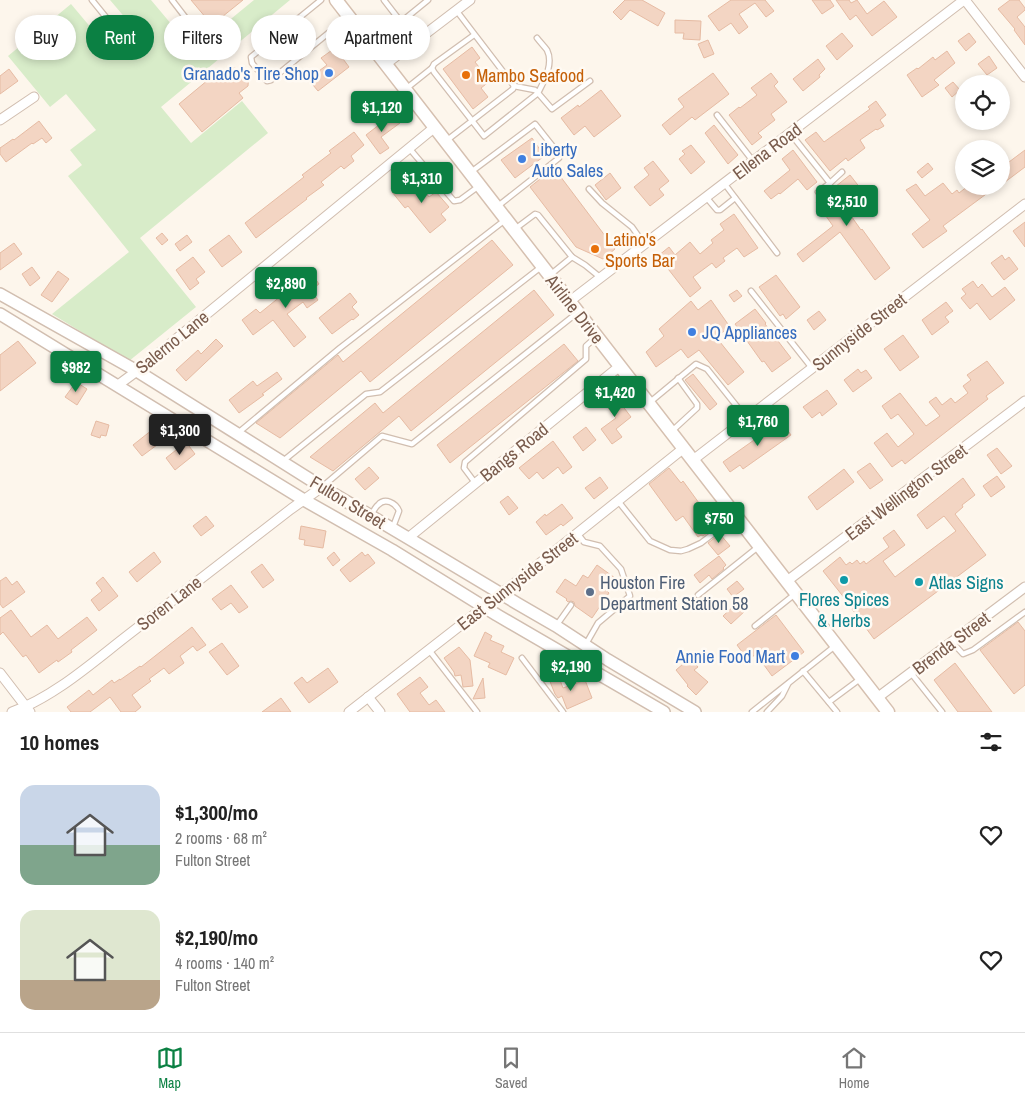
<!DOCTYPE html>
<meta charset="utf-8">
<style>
:root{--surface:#fff;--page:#f2f2f2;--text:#222;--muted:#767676;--line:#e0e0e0;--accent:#0b8043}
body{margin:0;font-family:"Archivo Narrow",sans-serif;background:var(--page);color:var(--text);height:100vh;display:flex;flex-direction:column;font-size:19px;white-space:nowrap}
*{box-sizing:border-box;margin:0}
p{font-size:16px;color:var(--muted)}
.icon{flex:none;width:28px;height:28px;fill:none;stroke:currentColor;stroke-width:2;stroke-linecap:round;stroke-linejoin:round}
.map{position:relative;height:712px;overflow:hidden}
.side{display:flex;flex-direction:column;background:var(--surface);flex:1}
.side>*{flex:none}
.guide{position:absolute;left:15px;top:15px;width:500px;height:45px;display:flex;gap:10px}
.tools{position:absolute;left:955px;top:75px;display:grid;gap:10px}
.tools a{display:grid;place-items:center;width:55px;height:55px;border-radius:50%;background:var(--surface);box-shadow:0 2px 8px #0003;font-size:25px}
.price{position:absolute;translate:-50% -42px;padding:0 11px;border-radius:5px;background:var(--accent);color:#fff;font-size:16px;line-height:32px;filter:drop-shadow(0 1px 2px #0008)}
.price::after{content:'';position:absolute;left:50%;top:30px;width:15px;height:11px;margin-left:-8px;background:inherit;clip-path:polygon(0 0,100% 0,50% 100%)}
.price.selected{background:#222;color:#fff}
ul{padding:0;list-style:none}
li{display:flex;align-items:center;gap:15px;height:125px;padding:0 20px}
li span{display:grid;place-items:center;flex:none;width:140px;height:100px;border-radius:15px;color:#555}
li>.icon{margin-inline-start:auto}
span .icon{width:60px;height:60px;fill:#fffc;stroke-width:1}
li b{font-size:21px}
h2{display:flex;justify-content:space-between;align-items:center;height:60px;padding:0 20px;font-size:21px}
.chip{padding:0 18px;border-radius:22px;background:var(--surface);box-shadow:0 2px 8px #0003;font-size:18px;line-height:45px}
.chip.selected{background:var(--accent);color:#fff}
.tabs{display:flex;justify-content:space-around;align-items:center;height:70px;border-top:1px solid var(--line);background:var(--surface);font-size:14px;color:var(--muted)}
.tabs a{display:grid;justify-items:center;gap:2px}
.tabs .selected{color:var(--accent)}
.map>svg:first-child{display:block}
</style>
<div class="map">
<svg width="1025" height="712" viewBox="0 0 1025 712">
<rect width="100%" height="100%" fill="#fdf6ec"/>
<path fill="#d8ecc9" d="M110,0h41l42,50 61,-50h36l-129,107 30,36 51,-42 26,32 -128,105 56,69 -67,54 -77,-47 77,-62 -61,-76 14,-11 -12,-15 26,-20 -30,-36 -16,13 -42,-51 63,-52 37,44 25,-21z"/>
<g fill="#f3d5c3" stroke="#e6bba3">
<path d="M191,0h52l-31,25z"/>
<path d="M625,0h17l23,13 -7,13 -28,-16 -9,10 -8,-8z"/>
<path d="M731,0h34l9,11 -8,6 -11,-14 -16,11 9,13 -9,7 -8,-11 -12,8 -11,-15z"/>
<path d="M812,0h18l4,6 -12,8z"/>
<path d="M836,0h13l2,3 6,-3 10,14 17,-13 13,16 -25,19 -16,-21 -6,5z"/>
<path d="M1010,0h9l6,8v2l-8,7 8,10v18l-11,-15 1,-1 -17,-20z"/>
<path d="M675,20l26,1 -1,19 -17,-1 1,-6h-9z"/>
<path d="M842,33l11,13 -16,14 -11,-14z"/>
<path d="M969,33l7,9 -10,9 -8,-10z"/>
<path d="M708,40l6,14 -10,4 -6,-14z"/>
<path d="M472,47l8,11 -5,4 15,19 -9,7 7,9 -15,12 -30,-40z"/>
<path d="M335,48l14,19 -31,24 -10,-12 19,-14 -6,-7z"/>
<path d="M947,51l8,12 -21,17 5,5 -17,12 -15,-22 10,-7 1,1 15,-12 2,3z"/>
<path d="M989,56l8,12 -10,7 -9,-11z"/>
<path d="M818,59l7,10 -6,6 1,2 -17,14 -10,-12z"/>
<path d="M232,68l17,2 -1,16 -9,7 4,5 -41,34 -23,-28 41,-34 3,5z"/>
<path d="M9,69l9,12 -18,13v-18z"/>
<path d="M713,73l16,21 -34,26 -3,-3 -22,18 -8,-10 22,-18 -6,-8z"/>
<path d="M771,73l7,9 -4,4 13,16 -16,12 4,6 -17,13 4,4 -10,8 -23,-30 10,-8 1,1 17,-13 -6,-7z"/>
<path d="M953,82l7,8 -8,7 -7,-9z"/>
<path d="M601,90l20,26 -27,21 -9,-11 -11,9 -13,-17 17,-13 1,2z"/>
<path d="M876,101l10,14 -6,5 4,6 -7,4 -1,-1 -16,11 5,8 -17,13 -2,-3 -16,13 -25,-31 11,-8 8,10 46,-33 -2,-2z"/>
<path d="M393,114l7,9 -19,14 8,11 -9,6 -14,-19z"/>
<path d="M39,121l13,17 -6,5 -4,-5 -9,6 -1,-1 -26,19 -6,-8v-6l13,-9 1,1z"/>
<path d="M714,125l24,30 -10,9 -23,-31z"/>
<path d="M354,132l10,13 -13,11 3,5 -10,8 -3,-3 -20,16 3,3 -18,13 1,1 -51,39 -11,-15 59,-46 -2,-2 29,-22 -2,-2z"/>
<path d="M532,138l11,16v3l-28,21 -14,-18z"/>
<path d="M691,145l14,17 -14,12 -12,-15 6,-5 -3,-3z"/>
<path d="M793,150l24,32 -10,8 -9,-11 -18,15 -1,-1 -8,6 -7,-8 26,-21 -8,-11z"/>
<path d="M1025,150v17l-24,18v-17z"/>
<path d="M653,161l16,20 -10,8 5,6 -14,11 -16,-19 15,-12 -5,-7z"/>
<path d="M928,163l5,6 -11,9 -5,-6z"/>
<path d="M554,168l61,81 -12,10 -27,-12 -46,-60z"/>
<path d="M610,173l11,15 -15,12 -11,-15z"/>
<path d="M850,175l18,23 -19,15 12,17 1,-1 28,39 -15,12 -35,-48 -37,30 -6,-8 36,-28 -17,-24z"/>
<path d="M413,176l16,21 7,-5 13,15 -8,7 5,6 -16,13 -22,-27 -3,2 -13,-16z"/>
<path d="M943,183l9,11 5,-4 2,3 9,-7h29l-54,40 4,5 -24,17 -11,-14 18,-14 -24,-30 10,-6 9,12z"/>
<path d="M734,214l24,34 -14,9 -7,-9 -14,10 2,3 -9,7 -4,-5 -19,14 8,11 -11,9 -32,-41 11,-9 6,8 15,-13 10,12 13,-11 -2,-3 13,-10 -4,-6z"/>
<path d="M1025,222v25l-12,-16z"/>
<path d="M162,233l6,7 -6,5 -6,-7z"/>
<path d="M187,235l5,7 -12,9 -5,-7z"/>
<path d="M229,235l13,17 -20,15 -13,-17z"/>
<path d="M492,240l21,25 -143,117 -9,-11 -81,67 -24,-15 82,-68 5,7z"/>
<path d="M14,243l8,11 -22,16v-17z"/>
<path d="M1002,255l3,5 4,-3 9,12 -14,11 -13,-17z"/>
<path d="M193,257l12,15 -9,7 3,4 -9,7 -14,-20z"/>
<path d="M32,267l8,11 -10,8 -8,-12z"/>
<path d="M309,270l10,14 -8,6 7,10 -11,8 -4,-6 -16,12 19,23 -12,10 -21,-27 -20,15 -11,-15 14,-11 4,4 32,-26 -2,-3z"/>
<path d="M58,271l11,8 -17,23 -11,-7z"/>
<path d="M776,275l24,32 -14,12 -3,-5 -3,2 -21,-29z"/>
<path d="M973,281l5,7 4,-4 10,13 13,-10 10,13 -25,20 -13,-17 -7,6 -9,-11 5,-4 -4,-5z"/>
<path d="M534,290l20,25 -143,116 -12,-15 -66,55 -23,-14 65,-54 8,10z"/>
<path d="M737,290l5,6 -8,6 -5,-7z"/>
<path d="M350,293l7,9 -5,5 7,8 -6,5 -1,-1 -20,15 -13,-16z"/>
<path d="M711,300l19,27 -14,10 28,35 -16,13 -29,-35 -11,8 -7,-9 -25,18 -10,-15 18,-16 -5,-7 32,-28 7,9z"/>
<path d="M946,302l7,9 -8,6 4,5 -17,13 -10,-15z"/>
<path d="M755,309l11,14 -1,1 26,34 -19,14 -8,-11 -2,1 -27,-38z"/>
<path d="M819,311l7,9 -12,10 -7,-10z"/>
<path d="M903,335l16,22 -19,14 -16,-22z"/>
<path d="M216,339l7,7 -37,35 -10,-11 22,-20 3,4z"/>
<path d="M18,341l18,22 -36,28v-36z"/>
<path d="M564,344l14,17 -128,102 -13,-18z"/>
<path d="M987,361l17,22 -18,13 2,3 -83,65 -3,-4 -10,7 -18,-24 13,-10 11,14 16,-13 -16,-20 -7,5 -9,-13 18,-13 26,33 14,-10 -11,-14 7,-5 6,8 9,-7 4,5 13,-10 -5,-7 8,-6 -4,-5z"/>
<path d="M858,369l3,4 5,-3 6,8 -19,14 -9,-12z"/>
<path d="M277,372l5,7 -20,15 2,1 -25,18 -10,-13 24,-19 4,5z"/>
<path d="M693,374l24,30 -7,6 -25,-30z"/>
<path d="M76,382l11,7 -10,16 -12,-8z"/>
<path d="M827,390l10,14 -15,12 -2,-4 -8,6 -9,-11z"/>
<path d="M612,392l19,25 -15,12 6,8 -10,7 -11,-15 15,-11 -14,-18z"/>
<path d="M96,421l13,4 -3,11 -5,-1 -1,3 -9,-3z"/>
<path d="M781,421l10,14 -48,34 -3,-4 -10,7 -7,-10z"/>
<path d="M586,427l10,13 -13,11 -10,-14z"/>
<path d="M152,430l9,12 -19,14 -9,-11z"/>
<path d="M553,441l19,26 -9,7 -5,-7 -15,12 -6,-7 -8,7 -10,-11z"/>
<path d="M186,442l9,12 -20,16 -9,-12z"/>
<path d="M997,448l15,18 -11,8 -14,-19z"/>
<path d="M870,463l13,17 -13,9 -13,-17z"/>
<path d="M369,467l10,11 -14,12 -10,-11z"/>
<path d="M669,468l12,15 2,-2 32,44 -1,1 1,1 -12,9 -2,-1 -3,2 -15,-21 -7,5 -27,-37z"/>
<path d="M844,469l10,13 -37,28 -9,-13z"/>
<path d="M997,476l8,11 -14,10 -8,-11z"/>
<path d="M600,477l8,11 -14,11 -9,-11z"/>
<path d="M963,478l12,17 -13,10 1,2 -8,7 31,41 -112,84 -22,-30h1l-30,-38 17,-14 6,8 4,-3 2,2 5,-4 3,4 4,-3 2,3 23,-17 -6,-9 11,-8 11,15 -22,16 12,16 61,-46 -12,-15 -17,13 -10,-14z"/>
<path d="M508,496l10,12 -9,7 -9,-13z"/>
<path d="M562,504l11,14 -10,8 -2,-2 -15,11 -10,-13 9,-8 1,2z"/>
<path d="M206,516l8,10 -13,10 -8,-10z"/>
<path d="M301,526l25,5 -3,17 -19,-3 1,-5 -6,-1z"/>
<path d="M720,534l10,12 -12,9 -10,-12z"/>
<path d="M154,552l7,10 -24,20 -8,-10z"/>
<path d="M334,552l6,8 -7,6 -6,-8z"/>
<path d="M362,552l3,4 3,-2 7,9 -25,19 -10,-12z"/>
<path d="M719,556l7,9 -3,3 1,1 -12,10 -3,-4 -9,8 -6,-8z"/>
<path d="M262,564l12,16 -11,8 -12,-16z"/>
<path d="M597,565l18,13 -9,12 3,3 -17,25 -17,-12 -1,-4 -3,-1 -3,1 -2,-2 1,-1 -11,-7 9,-13 11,7 7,-11 5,3z"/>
<path d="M6,577l6,8 5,-4 8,11 -22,16 -3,-4v-23z"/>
<path d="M103,577l15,19 -19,15 -8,-11 11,-9 -6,-8z"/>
<path d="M737,581l7,8 -11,8 -6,-8z"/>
<path d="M231,585l17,22 -9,6 -8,-10 -10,7 -9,-11z"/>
<path d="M738,602l8,8 -15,14 -8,-8z"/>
<path d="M11,610l20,27 16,-12 11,14 29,-22 10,13 -26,20 1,2 -14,10 -1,-2 -18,13 -13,-18 -3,2 -20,-25 -3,3v-17z"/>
<path d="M776,615l28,37 -32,24 -16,-22 -8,6 -11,-15z"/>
<path d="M1018,622l7,9v54l-11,9 -34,-44z"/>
<path d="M192,627l14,18 -9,6 -4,-5 -13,10 4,7 -15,11 -5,-6 -15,11 2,2 -19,14 9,12 -6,5h-14l-11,-15 -20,15h-19l-4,-5 22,-17 4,5 19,-15 2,3 6,-4v1l20,-14 1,1z"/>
<path d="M485,632l7,4 -2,4 14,6 -3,6 13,6 -8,17 -18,-8 2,-4 -16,-7z"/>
<path d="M222,643l17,23 -12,9 -18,-23z"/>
<path d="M459,647l11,13 3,26 -10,1 -2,-12 -6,1 -1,-4 -10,-14z"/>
<path d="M690,658l8,9 -4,3 14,12 -12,13 -9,-9 1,-1 -12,-15z"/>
<path d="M955,663l37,49h-34l-24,-32z"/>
<path d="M328,668l10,14 -29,21 -15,-20 8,-6 5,6z"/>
<path d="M558,675l5,13 22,-8 7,18 -25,11 -5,-13 -4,2 -3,-4 -6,-15z"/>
<path d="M420,677l8,10 -8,6 9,12 7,-5 9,12h-35l-13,-18z"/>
<path d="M483,678l2,20 -12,1z"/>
<path d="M281,698l10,14h-29z"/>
</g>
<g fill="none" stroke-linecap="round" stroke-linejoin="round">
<defs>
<g id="service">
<path d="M92,0l26,32"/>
<path d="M172,0l20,26"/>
<path d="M321,0l-70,57 1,6 15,18 4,-1 77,-63"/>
<path d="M384,0l17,22"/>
<path d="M456,10l58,76 21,4 3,3c6,-12 16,-29 9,-43 -3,-4 -7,-8 -10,-12"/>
<path d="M474,35l-40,29 -2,4 2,4 50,64 54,-43 14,16 38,-28"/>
<path d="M416,41l-15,-19 27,-22"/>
<path d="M407,88l25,-20"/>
<path d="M717,115l36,46"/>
<path d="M790,133l40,50 -12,9"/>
<path d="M446,141l67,-52 1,-3"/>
<path d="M409,148l45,53 6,-1 19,-14"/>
<path d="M471,172l64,-48 23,29 1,5 -61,48"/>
<path d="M724,183l53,70"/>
<path d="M830,183l12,-11"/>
<path d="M589,189l13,14 30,24 12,17"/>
<path d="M706,197l11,13h3l15,-12"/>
<path d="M515,229l20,-15 3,1 34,42 13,8 16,13"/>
<path d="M550,275l22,-18"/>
<path d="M751,291l61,77"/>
<path d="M649,403l47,-39 11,5 40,50"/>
<path d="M672,431l25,-23v-4l-19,-26"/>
<path d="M238,433l102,-85 165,-128"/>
<path d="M283,461l83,-67 14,-2 161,-125"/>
<path d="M476,484l-12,-16 1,-6 121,-103v-13l10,-9"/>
<path d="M322,487l60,-51 30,8 165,-131"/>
<path d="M618,501l32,40 20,9 11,1 7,-2 13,-6 34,-26"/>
<path d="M371,516c2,-4 4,-9 7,-11 7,-8 18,-2 21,6l-6,16"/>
<path d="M577,533l7,9 16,4 21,23 9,27 -32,27 -12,21"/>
<path d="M698,595l60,-48"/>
<path d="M556,626l15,-21"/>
<path d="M755,626l40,-32"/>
<path d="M952,642l11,12 10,-4 52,-38"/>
<path d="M429,650l48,62"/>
<path d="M522,658l41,54"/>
<path d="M803,671l34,41"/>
<path d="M911,673l31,39"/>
<path d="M829,702l31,-23"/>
<path d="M752,712l83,-66"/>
<path d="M767,712l15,-16 6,-12"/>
</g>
<g id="minor">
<path d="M965,0l60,77"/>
<path d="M386,64l84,-64"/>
<path d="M0,120l34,-23"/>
<path d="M570,301l394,-301"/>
<path d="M118,385l19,-14 298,-244"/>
<path d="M693,460l332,-256"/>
<path d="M408,538l212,-172"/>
<path d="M787,581l238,-180"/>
<path d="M0,673l30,39"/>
<path d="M368,697l12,15"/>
<path d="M877,698l148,-111"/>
<path d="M12,712c42,-15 81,-50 116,-77 55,-42 109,-84 163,-126l31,-22"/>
<path d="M349,712l171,-133 164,-131"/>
</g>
<g id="tertiary">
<path d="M0,294l137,77 185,116 86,51 110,66 38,22 52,34 87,52"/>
<path d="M0,314l304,186 88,50 105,65 167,97"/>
</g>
<path id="secondary" d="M336,0l552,712"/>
</defs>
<use href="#service" stroke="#d1beb0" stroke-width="7"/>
<use href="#minor" stroke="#d1beb0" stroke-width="11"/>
<use href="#tertiary" stroke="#d1beb0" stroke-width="14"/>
<use href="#secondary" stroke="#d6c0b0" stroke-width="15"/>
<use href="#service" stroke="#fff" stroke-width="4.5"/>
<use href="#minor" stroke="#fff" stroke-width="9"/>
<use href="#tertiary" stroke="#fff" stroke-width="11"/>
<use href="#secondary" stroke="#fff" stroke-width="12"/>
</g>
<g fill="#3f7fe0" stroke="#fffaf3" stroke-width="2">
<circle cx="329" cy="73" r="5"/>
<circle cx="522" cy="159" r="5"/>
<circle cx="692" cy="332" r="5"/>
<circle cx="795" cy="656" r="5"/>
</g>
<g fill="#e8710a" stroke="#fffaf3" stroke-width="2">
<circle cx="466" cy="75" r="5"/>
<circle cx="595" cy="249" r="5"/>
</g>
<g fill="#0f9aa8" stroke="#fffaf3" stroke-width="2">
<circle cx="844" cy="580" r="5"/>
<circle cx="919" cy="582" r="5"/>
</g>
<circle fill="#5c6f8a" stroke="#fffaf3" stroke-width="2" cx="590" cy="592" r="5"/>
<g text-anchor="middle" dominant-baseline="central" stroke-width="5" stroke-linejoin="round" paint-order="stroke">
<g font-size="18" fill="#366cbe" stroke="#fffaf3" text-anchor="end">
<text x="319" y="73">Granado's Tire Shop</text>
<text x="532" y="149" text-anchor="start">Liberty<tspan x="532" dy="21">Auto Sales</tspan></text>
<text x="702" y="332" text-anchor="start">JQ Appliances</text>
<text x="785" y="656">Annie Food Mart</text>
</g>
<g font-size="18" fill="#c56008" stroke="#fffaf3" text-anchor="start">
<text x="476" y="75">Mambo Seafood</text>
<text x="605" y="239">Latino's<tspan x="605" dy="21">Sports Bar</tspan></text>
</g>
<g font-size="18" fill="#7a5c4d" stroke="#fffaf3">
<text transform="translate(767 151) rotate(-37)">Ellena Road</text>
<text transform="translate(575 309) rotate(52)">Airline Drive</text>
<text transform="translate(859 332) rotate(-38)">Sunnyside Street</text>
<text transform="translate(172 342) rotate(-39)">Salerno Lane</text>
<text transform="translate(514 452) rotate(-39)">Bangs Road</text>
<text transform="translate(906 492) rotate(-37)">East Wellington Street</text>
<text transform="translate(348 502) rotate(31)">Fulton Street</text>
<text transform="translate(517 581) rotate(-38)">East Sunnyside Street</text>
<text transform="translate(169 603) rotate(-38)">Soren Lane</text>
<text transform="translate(951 643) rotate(-37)">Brenda Street</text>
</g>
<g font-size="18" fill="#4e5e75" stroke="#fffaf3" text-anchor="start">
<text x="600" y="582">Houston Fire<tspan x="600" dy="21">Department Station 58</tspan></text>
</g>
<g font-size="18" fill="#0d838f" stroke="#fffaf3" text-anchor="start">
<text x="929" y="582">Atlas Signs</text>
<text x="844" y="599" text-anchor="middle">Flores Spices<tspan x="844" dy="21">&amp; Herbs</tspan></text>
</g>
</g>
</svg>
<div class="tools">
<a><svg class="icon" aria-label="locate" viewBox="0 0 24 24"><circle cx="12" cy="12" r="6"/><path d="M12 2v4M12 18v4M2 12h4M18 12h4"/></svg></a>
<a><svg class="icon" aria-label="layers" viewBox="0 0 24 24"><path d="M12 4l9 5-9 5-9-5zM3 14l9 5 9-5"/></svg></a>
</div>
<b class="price" style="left:382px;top:133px">$1,120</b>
<b class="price" style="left:422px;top:204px">$1,310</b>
<b class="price" style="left:847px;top:227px">$2,510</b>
<b class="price" style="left:286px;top:309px">$2,890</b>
<b class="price" style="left:76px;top:393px">$982</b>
<b class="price" style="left:615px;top:418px">$1,420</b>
<b class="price" style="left:758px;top:447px">$1,760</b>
<b class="price selected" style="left:180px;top:456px">$1,300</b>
<b class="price" style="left:719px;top:544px">$750</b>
<b class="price" style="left:571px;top:692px">$2,190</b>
<div class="guide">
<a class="chip">Buy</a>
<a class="chip selected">Rent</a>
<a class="chip">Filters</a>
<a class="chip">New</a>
<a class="chip">Apartment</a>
</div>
</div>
<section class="side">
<h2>10 homes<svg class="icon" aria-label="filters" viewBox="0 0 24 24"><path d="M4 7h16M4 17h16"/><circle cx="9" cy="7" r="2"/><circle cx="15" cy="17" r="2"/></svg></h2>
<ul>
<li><span style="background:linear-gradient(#c9d6e8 60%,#7fa58c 0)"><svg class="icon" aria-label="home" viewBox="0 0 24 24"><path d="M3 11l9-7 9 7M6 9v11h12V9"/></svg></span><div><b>$1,300/mo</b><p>2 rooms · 68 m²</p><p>Fulton Street</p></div><svg class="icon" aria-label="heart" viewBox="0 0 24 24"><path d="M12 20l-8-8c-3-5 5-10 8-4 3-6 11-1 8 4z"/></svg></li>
<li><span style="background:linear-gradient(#dfe7d0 70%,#b9a48a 0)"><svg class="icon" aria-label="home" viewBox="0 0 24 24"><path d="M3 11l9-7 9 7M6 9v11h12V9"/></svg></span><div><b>$2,190/mo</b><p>4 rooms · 140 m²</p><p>Fulton Street</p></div><svg class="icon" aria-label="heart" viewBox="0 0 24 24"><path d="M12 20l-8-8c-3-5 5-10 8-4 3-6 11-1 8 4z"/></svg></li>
</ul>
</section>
<nav class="tabs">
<a class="selected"><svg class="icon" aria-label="map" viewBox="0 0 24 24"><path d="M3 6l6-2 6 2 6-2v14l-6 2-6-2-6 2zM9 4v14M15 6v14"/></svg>Map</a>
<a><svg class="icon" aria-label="saved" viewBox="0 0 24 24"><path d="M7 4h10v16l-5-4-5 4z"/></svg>Saved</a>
<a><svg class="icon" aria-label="home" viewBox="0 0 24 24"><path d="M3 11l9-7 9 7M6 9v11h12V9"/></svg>Home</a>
</nav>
